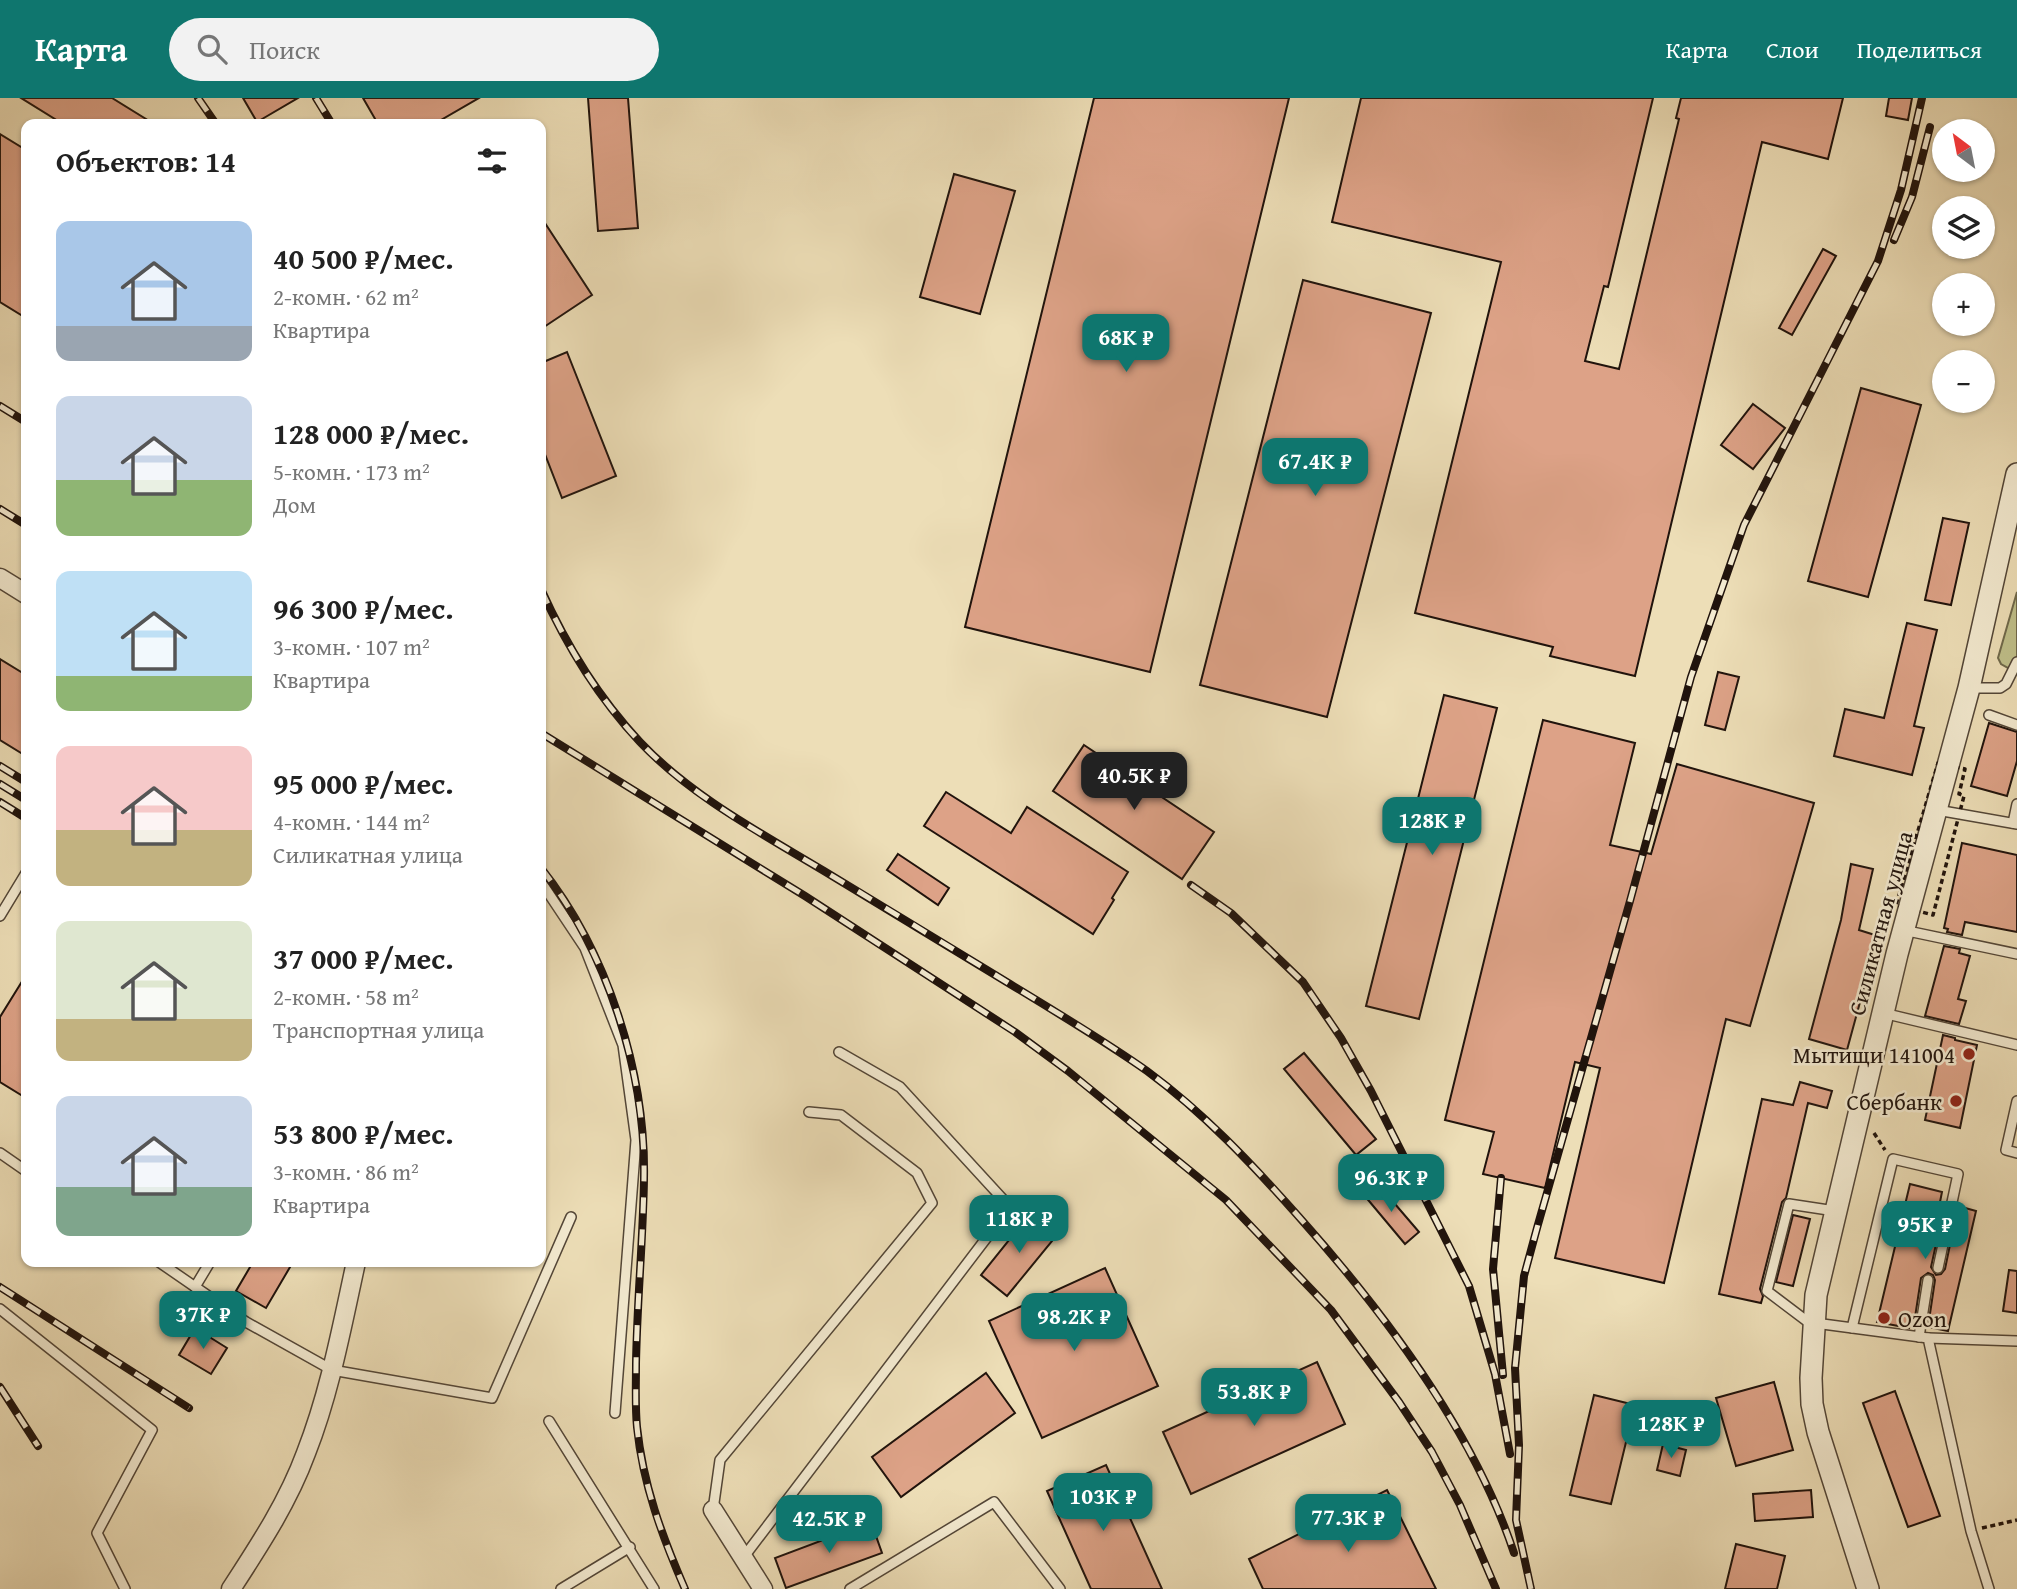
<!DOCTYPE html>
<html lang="ru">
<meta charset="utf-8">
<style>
:root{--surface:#fff;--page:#f2f2f2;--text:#222;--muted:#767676;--accent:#0f766e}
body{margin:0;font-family:"Gentium Book Plus",serif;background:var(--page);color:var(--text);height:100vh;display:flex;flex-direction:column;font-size:26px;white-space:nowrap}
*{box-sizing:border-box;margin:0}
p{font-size:23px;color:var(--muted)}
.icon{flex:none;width:38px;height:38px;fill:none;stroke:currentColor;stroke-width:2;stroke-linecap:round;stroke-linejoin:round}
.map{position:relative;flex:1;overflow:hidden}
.drawer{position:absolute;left:21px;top:21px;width:525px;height:1148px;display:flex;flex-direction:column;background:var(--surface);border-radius:14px;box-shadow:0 2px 5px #0004}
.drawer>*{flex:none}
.needle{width:46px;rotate:328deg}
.controls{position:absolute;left:1932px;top:21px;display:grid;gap:14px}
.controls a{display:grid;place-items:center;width:63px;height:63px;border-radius:50%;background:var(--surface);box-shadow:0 2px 5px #0004;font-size:35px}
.price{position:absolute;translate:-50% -60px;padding:0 16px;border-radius:14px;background:var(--accent);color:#fff;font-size:23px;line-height:46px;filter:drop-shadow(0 2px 4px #0008)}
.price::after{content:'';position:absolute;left:50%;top:42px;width:21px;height:16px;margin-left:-10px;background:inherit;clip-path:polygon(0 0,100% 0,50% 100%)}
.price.selected{background:#222;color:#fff}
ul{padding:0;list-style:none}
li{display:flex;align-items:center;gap:21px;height:175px;padding:0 35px}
li span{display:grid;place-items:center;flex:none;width:196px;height:140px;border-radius:14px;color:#555}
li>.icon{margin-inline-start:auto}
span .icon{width:84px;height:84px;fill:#fffc;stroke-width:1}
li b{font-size:30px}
h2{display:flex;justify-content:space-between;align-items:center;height:84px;padding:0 35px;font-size:30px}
header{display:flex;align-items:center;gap:42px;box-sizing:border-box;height:98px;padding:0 35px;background:var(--accent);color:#fff}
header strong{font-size:33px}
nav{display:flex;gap:38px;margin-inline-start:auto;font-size:24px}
.search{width:490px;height:63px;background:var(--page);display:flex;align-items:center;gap:18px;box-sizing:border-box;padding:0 24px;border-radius:38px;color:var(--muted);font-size:26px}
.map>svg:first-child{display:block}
</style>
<header>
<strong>Карта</strong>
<div class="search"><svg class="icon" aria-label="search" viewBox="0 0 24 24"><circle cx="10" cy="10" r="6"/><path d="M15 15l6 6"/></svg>Поиск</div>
<nav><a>Карта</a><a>Слои</a><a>Поделиться</a></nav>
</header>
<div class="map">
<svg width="2017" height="1491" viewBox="0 0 2017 1491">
<rect width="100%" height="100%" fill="#eddeb7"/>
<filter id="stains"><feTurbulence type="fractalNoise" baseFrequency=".00286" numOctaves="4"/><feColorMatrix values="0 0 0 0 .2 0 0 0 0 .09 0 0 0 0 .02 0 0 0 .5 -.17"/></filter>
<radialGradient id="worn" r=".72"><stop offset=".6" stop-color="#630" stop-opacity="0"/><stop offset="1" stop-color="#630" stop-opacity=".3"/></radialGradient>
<path fill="#bfbf8a" stroke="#70694b" stroke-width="2" d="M2017,494v81l-16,-9 -3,-6z"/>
<g fill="#dda287" stroke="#20130c" stroke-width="2">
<path d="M21,0h91l42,26h-91z"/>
<path d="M243,0h55l-41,24z"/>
<path d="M363,0h116l-45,26h-56z"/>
<path d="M588,0h40l10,130 -40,3z"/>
<path d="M1094,0h195l-139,574 -185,-45z"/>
<path d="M1361,0h292l-45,189 -4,-1 -19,75 34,8 60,-250 -3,-1 5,-20h162l-15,61 -66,-17 -127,534 -85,-20 3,-9 -138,-34 86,-351 -169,-40z"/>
<path d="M1889,0h23l-4,22 -22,-4z"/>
<path d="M0,36l26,16v168l-26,-16z"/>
<path d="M954,76l61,17 -35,123 -60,-17z"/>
<path d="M541,119l51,78 -51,34z"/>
<path d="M1823,151l13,7 -44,79 -13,-7z"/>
<path d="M1303,182l128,33 -104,404 -127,-32z"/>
<path d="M567,254l49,124 -54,22 -21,-54v-81z"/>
<path d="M1861,290l60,17 -53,192 -60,-16z"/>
<path d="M1753,306l32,24 -32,41 -32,-24z"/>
<path d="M1943,420l26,5 -18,82 -26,-5z"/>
<path d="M1907,525l30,7 -23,96 10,2 -12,47 -78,-19 11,-47 39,9z"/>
<path d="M0,561l26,16v81l-26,-16z"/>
<path d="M1718,574l21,5 -14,53 -20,-5z"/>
<path d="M1444,597l53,13 -78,311 -53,-13z"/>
<path d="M1543,622l92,23 -25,102 41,9 26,-90 137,39 -64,223 -24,-7 -62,264 -109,-25 45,-190 -25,-6 -30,126 -62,-14 11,-42 -49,-12z"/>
<path d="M1989,625l28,9v29l-10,35 -36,-10z"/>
<path d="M1084,647l130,87 -32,47 -129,-88z"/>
<path d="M946,694l65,41 16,-26 101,65 -16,26 2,2 -21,34 -169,-108z"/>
<path d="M1962,745l55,12v77l-52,-10 -3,13 -15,-3 1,-3 -4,-1z"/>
<path d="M898,756l51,34 -11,17 -51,-35z"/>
<path d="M1851,766l22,5 -14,61 19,6 -31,114 -38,-11 32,-119z"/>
<path d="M1944,848l16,3 -1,4 11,3 -12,43 8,2 -7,23 -34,-8z"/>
<path d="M26,877v123l-26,-16v-65z"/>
<path d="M1943,937l12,3v2l22,5 -17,83 -35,-8z"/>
<path d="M1304,955l72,86 -20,16 -72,-86z"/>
<path d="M1800,984l32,9 -5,17 -19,-5 -22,95 -4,4 -22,87 3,7 -2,7 -42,-9 43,-195 31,6z"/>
<path d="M1377,1085l42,49 -14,12 -41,-49z"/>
<path d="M1910,1086l32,8 -2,10 5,1 -14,64 5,8 5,-1 4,-5 13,-63 18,5 -28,120 -20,-4 7,-47 -2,-5 -5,-2 -7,5 -7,46 -4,-1 -1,5 -32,-6z"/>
<path d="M1030,1116l27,21 -50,61 -26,-21z"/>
<path d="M1793,1117l17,4 -17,67 -17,-4z"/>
<path d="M253,1164h40l-27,46 -30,-17z"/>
<path d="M1105,1170l53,118 -116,52 -53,-117z"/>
<path d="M2009,1172l8,1v42l-14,-2z"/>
<path d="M195,1230l32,20 -16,26 -32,-19z"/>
<path d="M1317,1264l28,62 -154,70 -28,-62z"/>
<path d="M986,1275l29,40 -114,84 -29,-40z"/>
<path d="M1774,1284l19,68 -57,16 -20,-68z"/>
<path d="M1895,1293l45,125 -32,11 -45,-124z"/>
<path d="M1594,1297l41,10 -24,99 -41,-9z"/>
<path d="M1663,1346l23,6 -6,26 -23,-6z"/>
<path d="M1106,1367l56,124h-71l-44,-98z"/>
<path d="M1387,1392l49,99h-173l-14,-30z"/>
<path d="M1811,1392l2,27 -58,4 -2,-27z"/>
<path d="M871,1424l11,31 -96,35 -11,-30z"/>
<path d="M1736,1446l49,12 -8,33h-52z"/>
</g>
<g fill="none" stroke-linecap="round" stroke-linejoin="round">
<defs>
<g id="service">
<path d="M1969,590h31l6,-4 11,-22"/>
<path d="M1989,617l28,10"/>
<path d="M1937,712l80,14"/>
<path d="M2013,725l4,-19"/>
<path d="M541,784l44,66 38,97 13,95 -21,273"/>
<path d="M0,818l26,-43"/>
<path d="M1903,832l114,24"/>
<path d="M1883,915l134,32"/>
<path d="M2017,1003l-11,49 11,3"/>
<path d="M0,1055l26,18"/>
<path d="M159,1164l87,60 86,48 160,28 79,-181"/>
<path d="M195,1189l15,-25"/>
<path d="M0,1211l152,121 -55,103 28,56"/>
<path d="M1815,1225l113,15 43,193 18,58"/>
<path d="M1812,1227l-45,-34 22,-87 46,7"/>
<path d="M1852,1230l41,-169 65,15 -20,94"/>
<path d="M1919,1239l9,-57"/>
<path d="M1928,1240l89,3"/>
<path d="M549,1323l105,168"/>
<path d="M713,1412l7,-50 212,-257 -15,-30 -76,-58 -32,-3"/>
<path d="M743,1460l267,-351 -110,-120 -61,-35"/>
<path d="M561,1491l69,-42"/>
<path d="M850,1491l144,-87 66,87"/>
</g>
<g id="minor">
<path d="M0,480l26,16"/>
<path d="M713,1412l50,79"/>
<path d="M231,1491c28,-43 57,-87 75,-136 24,-61 36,-127 50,-191"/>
</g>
<path id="tertiary" d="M1868,1491l-50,-157 -6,-28 -1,-26 5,-83 81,-341 72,-266 48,-214"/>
</defs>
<use href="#service" stroke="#534637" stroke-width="12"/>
<use href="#minor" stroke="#534637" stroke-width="21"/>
<use href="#tertiary" stroke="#534637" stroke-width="24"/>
<g stroke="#20130c" stroke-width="3.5" stroke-dasharray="5 3.5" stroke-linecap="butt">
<path d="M1938,665l27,6 -6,25 5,2 -31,119 -37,-10z"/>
<path d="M1874,1035l11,17"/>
<path d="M1982,1430l35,-8"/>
</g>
<use href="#service" stroke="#f3ead0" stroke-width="9"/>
<use href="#minor" stroke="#f3ead0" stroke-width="18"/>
<use href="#tertiary" stroke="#f3ead0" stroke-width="21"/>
<defs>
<g id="rail">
<path d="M198,0l18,26"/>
<path d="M316,0l16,26"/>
<path d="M1894,142l18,-43 18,-70"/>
<path d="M0,308l26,16"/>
<path d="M0,411l26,16"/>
<path d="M541,491c25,56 57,108 99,153 51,54 121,91 184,129 62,37 124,75 186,113 46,28 93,56 137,87 57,42 105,93 152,146 84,94 175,215 215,336"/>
<path d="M541,635l264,163 210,136 53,39 158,129 105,110 68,92 33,50 28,53 36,84"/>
<path d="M0,668l26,16"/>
<path d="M0,686l26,16"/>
<path d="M0,704l24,15"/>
<path d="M541,770c66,83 105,204 103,311 -1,62 -7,123 -8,185 0,21 -1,42 1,63 6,58 25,109 48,162"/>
<path d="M1191,787l40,28 72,69 38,56 30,53 98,195 26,88 15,80"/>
<path d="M1501,1080l-8,91 10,106"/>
<path d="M0,1189l189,121"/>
<path d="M0,1289l38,59"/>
<path d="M1531,1491l-15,-69 3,-75 -4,-77 9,-92 13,-48 93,-327 61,-224 53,-152 134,-264 23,-71 21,-92"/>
</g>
</defs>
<use href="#rail" stroke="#20130c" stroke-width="8"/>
<use href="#rail" stroke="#f3ead0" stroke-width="5" stroke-dasharray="16" stroke-linecap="butt"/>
</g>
<g fill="#8f2418" stroke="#f3ead0" stroke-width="2.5">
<circle cx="1969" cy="956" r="7"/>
<circle cx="1956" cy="1003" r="7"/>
<circle cx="1884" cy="1220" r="7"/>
</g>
<g text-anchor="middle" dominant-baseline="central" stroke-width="5" stroke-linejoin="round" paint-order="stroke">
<g font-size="23" fill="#20130c" stroke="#f3ead0">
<text transform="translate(1880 825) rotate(-75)">Силикатная улица</text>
</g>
<g font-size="23" fill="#20130c" stroke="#f3ead0" text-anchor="end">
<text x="1955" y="956">Мытищи 141004</text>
<text x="1942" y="1003">Сбербанк</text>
<text x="1898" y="1220" text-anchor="start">Ozon</text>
</g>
</g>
<rect width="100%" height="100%" filter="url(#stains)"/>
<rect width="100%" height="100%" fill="url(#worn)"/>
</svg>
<div class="controls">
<a><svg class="needle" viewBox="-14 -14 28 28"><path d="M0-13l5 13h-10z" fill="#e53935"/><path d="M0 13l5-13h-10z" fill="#767676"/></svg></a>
<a><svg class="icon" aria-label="layers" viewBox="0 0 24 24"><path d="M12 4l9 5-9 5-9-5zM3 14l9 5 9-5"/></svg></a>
<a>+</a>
<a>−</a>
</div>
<b class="price" style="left:1126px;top:276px">68K ₽</b>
<b class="price" style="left:1315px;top:400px">67.4K ₽</b>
<b class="price selected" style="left:1134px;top:714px">40.5K ₽</b>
<b class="price" style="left:1432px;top:759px">128K ₽</b>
<b class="price" style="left:1391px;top:1116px">96.3K ₽</b>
<b class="price" style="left:1019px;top:1157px">118K ₽</b>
<b class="price" style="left:1925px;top:1163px">95K ₽</b>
<b class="price" style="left:203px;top:1253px">37K ₽</b>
<b class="price" style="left:1074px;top:1255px">98.2K ₽</b>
<b class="price" style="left:1254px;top:1330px">53.8K ₽</b>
<b class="price" style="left:1671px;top:1362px">128K ₽</b>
<b class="price" style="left:1103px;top:1435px">103K ₽</b>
<b class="price" style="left:1348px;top:1456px">77.3K ₽</b>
<b class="price" style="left:829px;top:1457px">42.5K ₽</b>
<section class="drawer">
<h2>Объектов: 14<svg class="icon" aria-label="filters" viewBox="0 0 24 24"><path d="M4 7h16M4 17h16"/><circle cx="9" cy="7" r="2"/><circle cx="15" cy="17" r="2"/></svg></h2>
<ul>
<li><span style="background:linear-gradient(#a9c7e8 75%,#9aa5b1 0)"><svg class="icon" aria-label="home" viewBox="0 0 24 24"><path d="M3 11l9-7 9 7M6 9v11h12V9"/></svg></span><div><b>40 500 ₽/мес.</b><p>2-комн. · 62 m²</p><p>Квартира</p></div></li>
<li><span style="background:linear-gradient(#c9d6e8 60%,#8fb573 0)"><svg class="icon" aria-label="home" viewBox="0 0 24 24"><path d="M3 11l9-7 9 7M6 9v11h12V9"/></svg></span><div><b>128 000 ₽/мес.</b><p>5-комн. · 173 m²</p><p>Дом</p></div></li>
<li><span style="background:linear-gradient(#bfe0f5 75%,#8fb573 0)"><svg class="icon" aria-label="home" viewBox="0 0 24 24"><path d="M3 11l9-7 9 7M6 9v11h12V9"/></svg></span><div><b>96 300 ₽/мес.</b><p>3-комн. · 107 m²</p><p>Квартира</p></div></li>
<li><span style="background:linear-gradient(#f6c9c9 60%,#c2b280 0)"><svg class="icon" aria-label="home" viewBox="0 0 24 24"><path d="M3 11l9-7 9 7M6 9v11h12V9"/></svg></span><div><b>95 000 ₽/мес.</b><p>4-комн. · 144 m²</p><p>Силикатная улица</p></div></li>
<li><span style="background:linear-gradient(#dfe7d0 70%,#c2b280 0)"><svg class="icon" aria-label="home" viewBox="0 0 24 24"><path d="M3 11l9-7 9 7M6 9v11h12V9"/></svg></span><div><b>37 000 ₽/мес.</b><p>2-комн. · 58 m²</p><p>Транспортная улица</p></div></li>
<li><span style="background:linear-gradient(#c9d6e8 65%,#7fa58c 0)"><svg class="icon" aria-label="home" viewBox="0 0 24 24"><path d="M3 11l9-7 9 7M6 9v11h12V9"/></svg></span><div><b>53 800 ₽/мес.</b><p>3-комн. · 86 m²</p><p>Квартира</p></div></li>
</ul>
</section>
</div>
